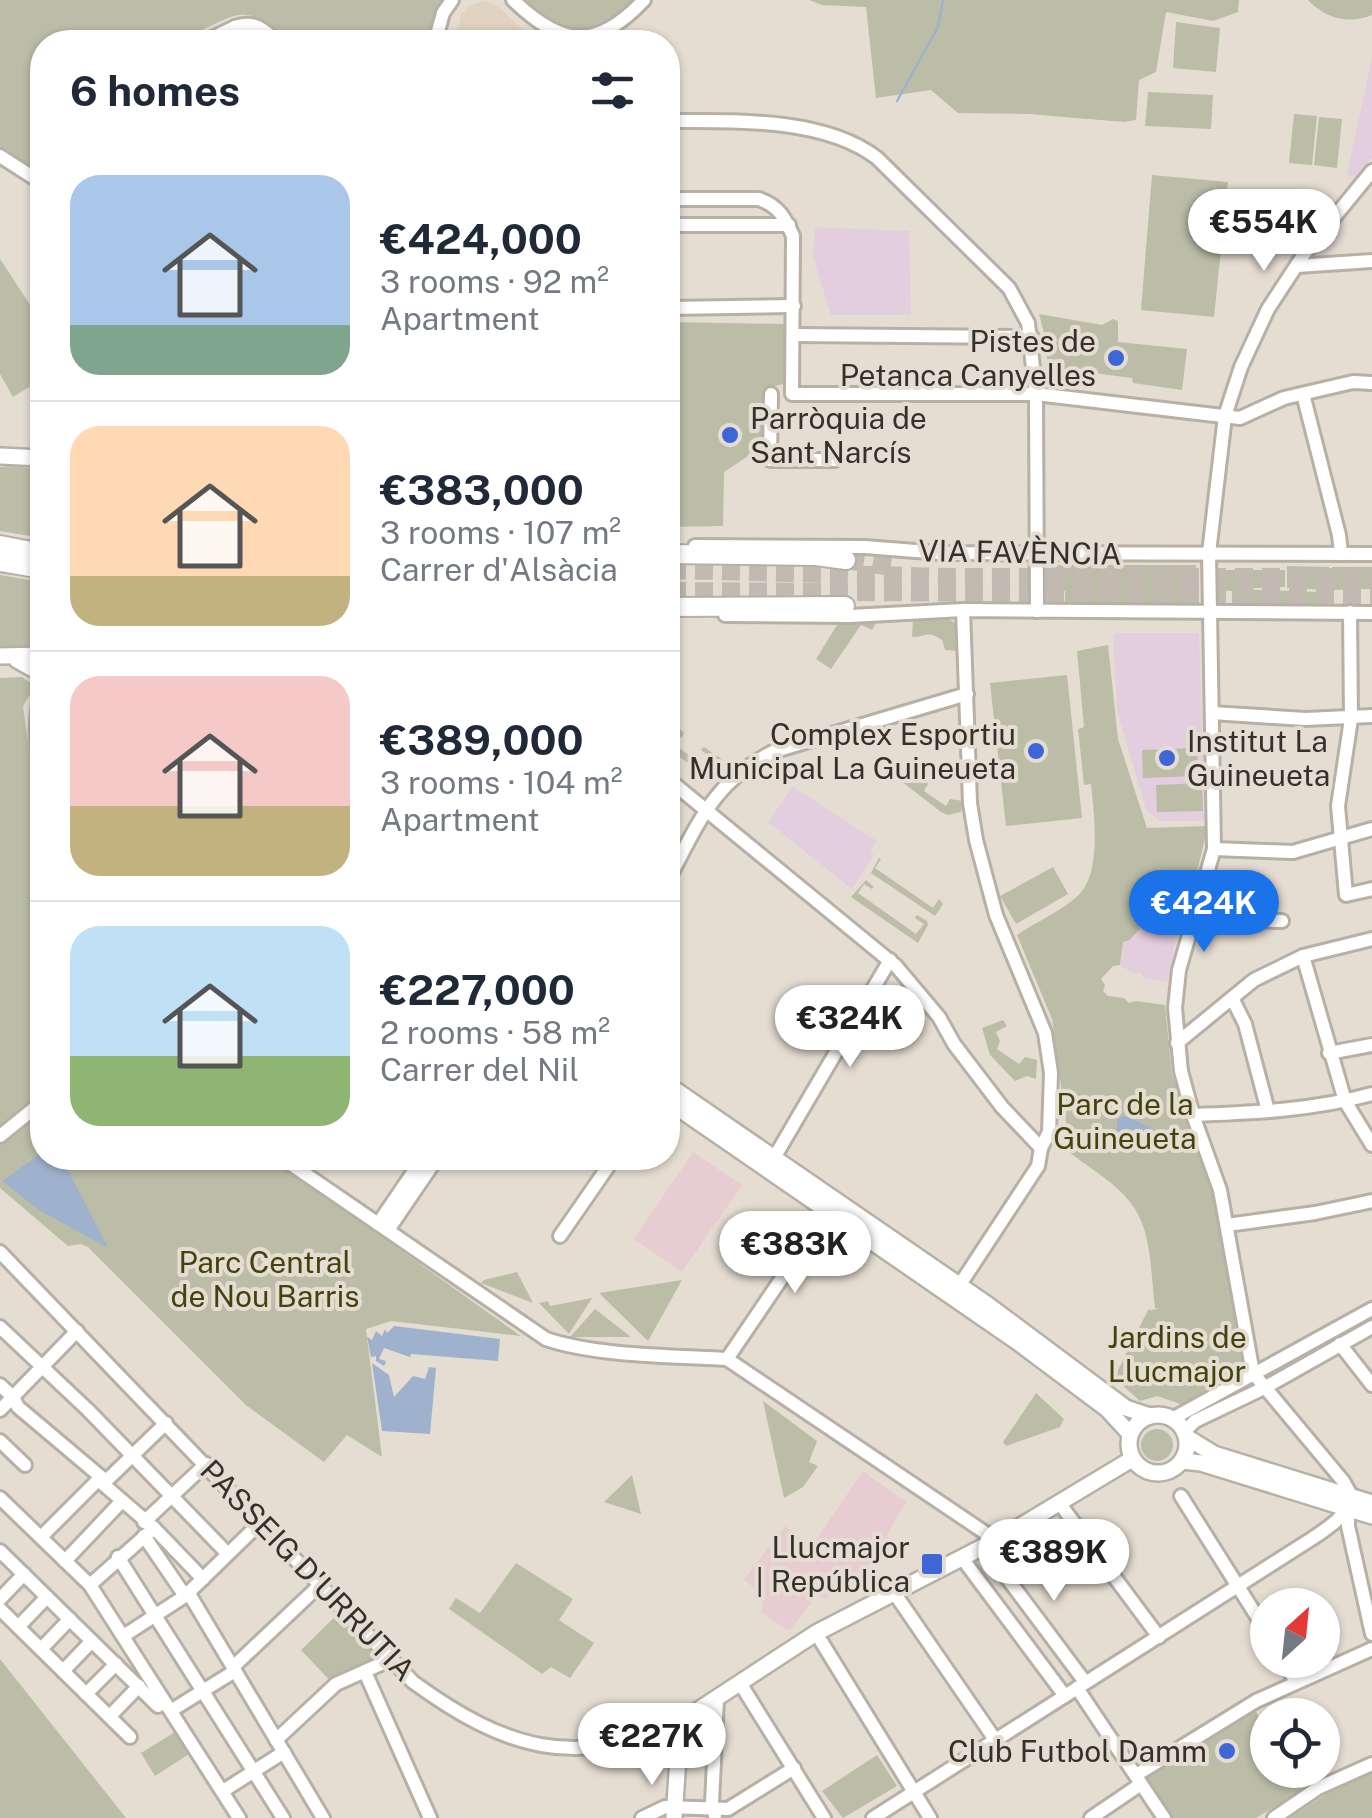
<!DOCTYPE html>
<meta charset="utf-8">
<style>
:root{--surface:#fff;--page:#f2f2f3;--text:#1f2937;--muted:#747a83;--line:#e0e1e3;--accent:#1a73e8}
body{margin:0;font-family:"Public Sans",sans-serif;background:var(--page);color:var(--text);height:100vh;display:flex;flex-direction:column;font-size:38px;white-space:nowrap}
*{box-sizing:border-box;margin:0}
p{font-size:32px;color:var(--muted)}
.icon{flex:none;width:55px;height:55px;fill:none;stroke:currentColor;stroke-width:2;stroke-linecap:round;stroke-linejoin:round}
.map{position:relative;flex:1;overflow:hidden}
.panel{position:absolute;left:30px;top:30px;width:650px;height:1140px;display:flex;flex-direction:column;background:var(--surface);border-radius:40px;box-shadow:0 2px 8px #0004}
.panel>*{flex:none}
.needle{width:65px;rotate:27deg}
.buttons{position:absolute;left:1250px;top:1588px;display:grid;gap:20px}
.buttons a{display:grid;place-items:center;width:90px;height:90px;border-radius:50%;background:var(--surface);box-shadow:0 2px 8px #0004;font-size:50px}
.price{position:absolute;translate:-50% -85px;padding:0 22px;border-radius:35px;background:#fff;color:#222;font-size:32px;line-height:65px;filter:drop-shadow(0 2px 5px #0008)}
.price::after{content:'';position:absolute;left:50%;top:60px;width:30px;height:22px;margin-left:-15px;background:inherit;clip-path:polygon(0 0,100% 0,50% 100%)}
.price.on{background:var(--accent);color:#fff}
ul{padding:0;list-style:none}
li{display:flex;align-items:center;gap:30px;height:250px;padding:0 40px}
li+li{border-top:2px solid var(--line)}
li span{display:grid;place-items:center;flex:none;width:280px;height:200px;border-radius:30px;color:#555}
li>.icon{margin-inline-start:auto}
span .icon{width:120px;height:120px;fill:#fffc;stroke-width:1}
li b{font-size:42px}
h2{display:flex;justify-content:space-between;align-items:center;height:120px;padding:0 40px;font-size:42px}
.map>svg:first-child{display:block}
</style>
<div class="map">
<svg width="1372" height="1818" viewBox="0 0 1372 1818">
<rect width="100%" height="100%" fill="#e6ddd2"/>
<g fill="#e7cdd2">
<path d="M693,1152l49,33 -60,87 -48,-33z"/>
<path d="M863,1471l43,31 -18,31 -1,8 -38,51 -10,-6 -13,13 -9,-3 -28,35 -28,-19 2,-15 -19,-18 41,-53 26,21z"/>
</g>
<path fill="#e0d3c1" d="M486,1l14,7 36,34h-81l6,-28 9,-9z"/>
<g fill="#e2cede">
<path d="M1372,57v101l-18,19 -7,-3z"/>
<path d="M815,227l94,4 2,84h-80l-18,-59z"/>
<path d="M1116,633h83l6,185 -3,3h-42l-14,-11 -29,-100 -4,-73z"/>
<path d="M793,787l84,54 -7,10 4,4 -22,34 -84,-67z"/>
<path d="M1157,870h6l4,4 29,2 -20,61 -8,45 -24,-4 -4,-6 -6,2 -14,-9 4,-12 -4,-6 16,-40 11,-13 1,-17z"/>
</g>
<g fill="#bbbda7">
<path d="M0,0h442l-14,42h-140c-42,-38 -44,-32 -94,-8l-3,8h-149v134l-42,-27z"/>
<path d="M521,0h113c-38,48 -74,35 -113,0z"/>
<path d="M809,0h430l-1,12 -25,9 -47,-9 -10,60 -17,8 -3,40 -12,2 -95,-8 -71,-1 -27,-23 -55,8 -10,-91 -44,-2z"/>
<path d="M1308,0h64v15c-24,10 -47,3 -64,-15z"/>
<path d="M1176,22l44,6 -4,44 -43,-4z"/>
<path d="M1148,92l65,3 -2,34 -66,-3z"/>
<path d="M1294,114l23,2 -5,49 -23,-2z"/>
<path d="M1319,117l23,2 -5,49 -23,-3z"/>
<path d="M1152,175l76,7 -14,135 -73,-7z"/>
<path d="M0,259l42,64v56l-29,18 -13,-23z"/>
<path d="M1039,314l63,11 11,-6 5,2v21l69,7 -5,41 -49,-7 -1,-5 -86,-11 2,-19z"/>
<path d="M668,322l116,2v60l-15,3 -7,60 -38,25 -1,54 -55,1z"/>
<path d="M13,466l29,4v68l-42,-7v-64z"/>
<path d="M1196,565v26h-13v14l-118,-1v-13l-13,-1v-25z"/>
<path d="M1287,566l42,1 1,23 -43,-2z"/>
<path d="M1332,567h40v22l-40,1z"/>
<path d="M1220,570h65v17l-53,2 85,3 9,6 -1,6h-93v-13l-13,-1z"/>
<path d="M0,575l42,7v63l-26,3 -16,-2z"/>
<path d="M913,620h37l5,3 4,28 -14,-1 -3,-10c-16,-10 -14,-3 -30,-3z"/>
<path d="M847,621h30l-5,9 -11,-5 -30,44 -15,-10 21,-34z"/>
<path d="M1108,645l10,94 29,89 61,-2 -12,50 -10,-3 -8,6 -15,-9 -15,7 -1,17 5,5 -2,6 -14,2 -4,11 8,10 -10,12 -7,2 -3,23 -7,1 -12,13 4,6 -2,6 5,5 16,2 5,5 6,-2 30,4 7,69 45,125 27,164 -3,10 -58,32 -26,-9 -17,5 -26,-23 34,-68 11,-1 -4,-1c-4,-31 -3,-72 -20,-99 -14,-23 -44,-40 -65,-56l-18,-134 -35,-84c17,-12 53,-28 65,-44 19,-23 12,-79 9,-107l-7,1 -6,-56 6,-2 -7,-76z"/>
<path d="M1067,675l15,143 -76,8 -16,-143z"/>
<path d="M22,677l13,9 -12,20 19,138v314h229l250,178 -130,-15 -25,8 16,128 -35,-22 -23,27 -77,-56 -159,-159 -7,-3 -13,2 -68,-58v-510z"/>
<path d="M671,723l13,9 -2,6 -8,-5 -5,8 51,36 6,-8 -25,-19 3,-3 28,19 -1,4 -17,13 -46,-35v-21z"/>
<path d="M1197,748l1,28 -55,2 -1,-28z"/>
<path d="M927,762l6,6 -11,5 6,11 -4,7 22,15 4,-7 13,2 -2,11 -13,3 -7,-3 -40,-31z"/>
<path d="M1202,783l1,28 -46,1 -1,-27z"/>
<path d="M879,858l2,1 -6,9 58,40 6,-9 4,5 -8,12 -64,-43z"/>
<path d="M1053,867l15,27 -52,30 -16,-28z"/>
<path d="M866,880l8,7 -2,2 -8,-5 -6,9 58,41 8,-10 -9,-6 2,-3 10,6 1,4 -10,18 -67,-46z"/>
<path d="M1003,1020l4,6 -11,6 4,9 -3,8 22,15 6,-7 12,3 -1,19 -9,-3 -12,5 -25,-26 -8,-27z"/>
<path d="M517,1272l16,31 -52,-20 3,-3z"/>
<path d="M682,1280l-34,61 -49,-48z"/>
<path d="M592,1298l-23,36 -30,-31 9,-2 2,5z"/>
<path d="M595,1309l36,28h-61z"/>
<path d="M1036,1393l28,26 -4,8 -54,19 -3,-4z"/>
<path d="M763,1401l54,40 -8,21 9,4 -15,21 -19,11z"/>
<circle cx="1157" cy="1445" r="16"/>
<path d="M632,1475l9,39 -37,-12z"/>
<path d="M516,1563l57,36 -14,21 35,23 -24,35 -19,-11 -9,7 -93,-65 7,-11 24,15z"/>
<path d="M344,1608l48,51 -57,27 -34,-36z"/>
<path d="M0,1659l126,159h-126z"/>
<path d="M1254,1708l13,23 1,39h23l11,20 -46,28h-86l-27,-39z"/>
<path d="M175,1732l14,22 -34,22 -14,-23z"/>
<path d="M877,1755l20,31 -54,32 -21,-27z"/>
<path d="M1372,1773v45h-82l42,-28z"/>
</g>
<g fill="#9fb2cd">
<path d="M1125,1116l27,12 4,6 -32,17 -7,-12v-20z"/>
<path d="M42,1153v5h20l46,90 -69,-38 -37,-29z"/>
<path d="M394,1326l106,13 -2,22 -87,-7 -1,3 -26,-9 -5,11 7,2 -2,5 -8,-5v-5l-5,1 -4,-20 5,3 4,-9 6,5 3,-7 2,4z"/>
<path d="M372,1363l17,12 5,22 19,-21 12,3 4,-12 7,1 -6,66 -48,-3z"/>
</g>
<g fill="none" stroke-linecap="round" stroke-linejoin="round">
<path stroke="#9fb2cd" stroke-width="2.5" d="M897,101l41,-74 5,-27"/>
<g stroke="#c2bab1" stroke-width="18" stroke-dasharray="18 9" stroke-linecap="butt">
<path d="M846,560l51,8"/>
<path d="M668,570l285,7h419"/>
<path d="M668,591l704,4"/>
</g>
<defs>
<g id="minor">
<path d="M513,0c49,47 83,51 131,0"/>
<path d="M204,42l31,-15"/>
<path d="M230,42l5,-15c19,-7 29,3 43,15"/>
<path d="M435,42l8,-29 9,-13"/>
<path d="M668,121c64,0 156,-4 209,37l132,130 19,35 8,71 1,217"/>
<path d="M0,156l42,27"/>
<path d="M668,199h91c20,7 26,19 34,37l-1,158h244l204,24 44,-20 69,-16 19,1"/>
<path d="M668,225h121"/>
<path d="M1297,266l75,-5"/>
<path d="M42,267l-3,18 3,15"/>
<path d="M668,308l126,-2"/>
<path d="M794,335l238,2"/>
<path d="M771,394l-1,66h65"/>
<path d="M1303,394l36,141 2,19"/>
<path d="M695,546l170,1 76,6 431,1"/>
<path d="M1350,612l1,107 -13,87 8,89 26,-6"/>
<path d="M725,615l125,1 113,-6 409,3"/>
<path d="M42,695c-10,27 -3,63 0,92"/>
<path d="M1212,713l93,6 67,-3"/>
<path d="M668,779l228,187 43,51 15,27 48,63 39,41"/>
<path d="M1214,849l79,3 79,-23"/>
<path d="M668,880c30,-56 46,-100 107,-129l192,-57"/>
<path d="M1192,919l90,2"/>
<path d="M1303,956l42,145 27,44"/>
<path d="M1232,998l13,26 23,87"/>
<path d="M1177,1043l77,-63 49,-24 69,-17"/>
<path d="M1329,1053l43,-8"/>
<path d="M1193,1115c59,-2 121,-5 179,-21"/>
<path d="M0,1136l42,-34"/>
<path d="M282,1158l264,181c50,17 127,17 181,20"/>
<path d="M774,1158l116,-198"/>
<path d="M378,1224l45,-66"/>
<path d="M1227,1225l88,-12 57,-12"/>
<path d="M388,1230l49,-72"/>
<path d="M560,1236l54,-78"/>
<path d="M0,1252l413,430c92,67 161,88 269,40"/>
<path d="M959,1286l79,-120 3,-18 8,-16 2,-59 -6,-40 -49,-118 -20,-75 -6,-37 -7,-193"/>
<path d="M0,1327l88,83 139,143"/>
<path d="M1340,1344l32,41"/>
<path d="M727,1359l257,173 8,11"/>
<path d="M727,1359l101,-149"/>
<path d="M0,1385l13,12 5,10 83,70 2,7 51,44 49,51"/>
<path d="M0,1410l77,-79"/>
<path d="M1172,1419l200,-110"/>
<path d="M1185,1431l10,-10 69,-33 108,-61"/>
<path d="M0,1441l25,24"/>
<path d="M103,1484l63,-61"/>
<path d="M1181,1496l87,138"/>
<path d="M0,1498l90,87 149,233"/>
<path d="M1060,1504l99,133"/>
<path d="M1348,1509v17l24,108"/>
<path d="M144,1522l62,-58"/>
<path d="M144,1536l41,60"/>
<path d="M41,1537l60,-60"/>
<path d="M984,1547l101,135"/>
<path d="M0,1551l158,155"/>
<path d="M118,1557l165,261"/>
<path d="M962,1558l103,138"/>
<path d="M65,1561l56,-59"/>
<path d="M90,1585l64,-57"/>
<path d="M893,1591l103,150"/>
<path d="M188,1592l135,226"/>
<path d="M0,1599l24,-25"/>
<path d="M0,1609l130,128"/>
<path d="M18,1627l29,-30"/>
<path d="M816,1633l114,185"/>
<path d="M125,1635l60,-39 76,-74"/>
<path d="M41,1649l29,-30"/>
<path d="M1283,1660l13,22"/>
<path d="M233,1667l88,-83"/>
<path d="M63,1671l29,-30"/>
<path d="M365,1672l65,146"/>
<path d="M740,1683l84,135"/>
<path d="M1077,1688l87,130"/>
<path d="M86,1694l30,-30"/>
<path d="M172,1710l63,-39"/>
<path d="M110,1716l29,-30"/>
<path d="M276,1740l60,-56 56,-25"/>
<path d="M1136,1775l120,-74 116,-52"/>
<path d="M223,1791l61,-39"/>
<path d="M715,1816l-3,-13 5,-104"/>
<path d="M642,1818l23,-11 63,2 66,-41"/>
<path d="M873,1818l440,-280c18,-12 32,-21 39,-41l-9,-16 -90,-108 -33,-183 -27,-75 -12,-44 -6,-63 4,-38 35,-121 -5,-296 16,-137 16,-49 27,-58 36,-55 68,-83"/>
<path d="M1091,1818l50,-34"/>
<path d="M1274,1818l44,-30 54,-24"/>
</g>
<g id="major">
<path d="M0,456l42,2"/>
<path d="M0,656l42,-1"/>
<path d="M17,660l25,14"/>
<path d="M668,1085l320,220 138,103 24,8"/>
<path d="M668,1101l351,242 88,66 23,25"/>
<circle cx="1158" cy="1444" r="29"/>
<path d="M1188,1438l26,16 158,49"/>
<path d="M1182,1461l19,2 171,53"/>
<path d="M674,1818l6,-90 6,-10 130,-85 188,-97 128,-77"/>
</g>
<g id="highway">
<path d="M0,545l42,8"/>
<path d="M668,554l148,2 30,4"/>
<path d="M0,562l42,7"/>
<path d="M668,607l177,-1"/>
</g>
</defs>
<use href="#minor" stroke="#b8b0a5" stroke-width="18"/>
<use href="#major" stroke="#b8b0a5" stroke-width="20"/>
<use href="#highway" stroke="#b8b0a5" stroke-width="22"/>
<use href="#minor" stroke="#fff" stroke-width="12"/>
<use href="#major" stroke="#fff" stroke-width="15"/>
<use href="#highway" stroke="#fff" stroke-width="18"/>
</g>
<g fill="#3f66d7" stroke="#e6ddd2" stroke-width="4">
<circle cx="1116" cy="358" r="10"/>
<circle cx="730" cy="435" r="10"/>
<circle cx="1036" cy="751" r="10"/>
<circle cx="1167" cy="758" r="10"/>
<rect x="920" y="1552" width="24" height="24" rx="5"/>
<circle cx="1227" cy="1751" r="10"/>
</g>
<g text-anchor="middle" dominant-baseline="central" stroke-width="8" stroke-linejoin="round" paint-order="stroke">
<g font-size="30" fill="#34302c" stroke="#e6ddd2" text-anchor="end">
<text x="1096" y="341">Pistes de<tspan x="1096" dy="34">Petanca Canyelles</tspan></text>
<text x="750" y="418" text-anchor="start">Parròquia de<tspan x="750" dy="34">Sant Narcís</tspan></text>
<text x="1016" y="734">Complex Esportiu<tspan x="1016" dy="34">Municipal La Guineueta</tspan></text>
<text x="1187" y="741" text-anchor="start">Institut La<tspan x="1187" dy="34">Guineueta</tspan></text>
<text x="910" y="1547">Llucmajor<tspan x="910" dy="34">| República</tspan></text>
<text x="1207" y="1751">Club Futbol Damm</text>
</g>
<g font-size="30" fill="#34302c" stroke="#e6ddd2">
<text transform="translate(1020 552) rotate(1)">VIA FAVÈNCIA</text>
<text transform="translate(308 1570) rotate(46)">PASSEIG D'URRUTIA</text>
</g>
<g font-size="30" fill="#41440d" stroke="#e6ddd2">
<text x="1125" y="1104">Parc de la<tspan x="1125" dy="34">Guineueta</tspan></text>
<text x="265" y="1262">Parc Central<tspan x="265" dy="34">de Nou Barris</tspan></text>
<text x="1177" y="1337">Jardins de<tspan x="1177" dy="34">Llucmajor</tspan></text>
</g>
</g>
</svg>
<div class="buttons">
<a><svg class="needle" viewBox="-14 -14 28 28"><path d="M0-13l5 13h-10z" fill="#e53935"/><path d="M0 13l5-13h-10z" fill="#747a83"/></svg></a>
<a><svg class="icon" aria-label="locate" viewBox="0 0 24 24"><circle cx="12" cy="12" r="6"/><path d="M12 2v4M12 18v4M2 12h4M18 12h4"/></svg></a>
</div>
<b class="price" style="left:1264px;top:274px">€554K</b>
<b class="price on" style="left:1204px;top:955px">€424K</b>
<b class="price" style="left:850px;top:1070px">€324K</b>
<b class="price" style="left:795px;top:1296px">€383K</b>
<b class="price" style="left:1054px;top:1604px">€389K</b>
<b class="price" style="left:652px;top:1788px">€227K</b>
<section class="panel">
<h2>6 homes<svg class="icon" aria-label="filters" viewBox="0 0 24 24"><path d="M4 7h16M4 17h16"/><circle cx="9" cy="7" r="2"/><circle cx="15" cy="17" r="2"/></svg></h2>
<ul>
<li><span style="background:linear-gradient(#a9c7e8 75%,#7fa58c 0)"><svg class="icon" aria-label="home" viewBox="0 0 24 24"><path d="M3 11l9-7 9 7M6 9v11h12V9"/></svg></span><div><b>€424,000</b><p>3 rooms · 92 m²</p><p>Apartment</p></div></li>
<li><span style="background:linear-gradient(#ffd9b3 75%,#c2b280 0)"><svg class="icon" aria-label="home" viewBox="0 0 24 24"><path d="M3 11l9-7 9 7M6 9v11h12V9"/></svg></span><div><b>€383,000</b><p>3 rooms · 107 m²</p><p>Carrer d'Alsàcia</p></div></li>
<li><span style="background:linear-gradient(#f6c9c9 65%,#c2b280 0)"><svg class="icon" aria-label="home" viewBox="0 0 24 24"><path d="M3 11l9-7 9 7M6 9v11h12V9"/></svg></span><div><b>€389,000</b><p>3 rooms · 104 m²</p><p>Apartment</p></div></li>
<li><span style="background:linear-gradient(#bfe0f5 65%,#8fb573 0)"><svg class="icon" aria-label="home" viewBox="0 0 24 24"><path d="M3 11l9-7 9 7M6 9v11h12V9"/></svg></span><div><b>€227,000</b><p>2 rooms · 58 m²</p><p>Carrer del Nil</p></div></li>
</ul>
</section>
</div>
